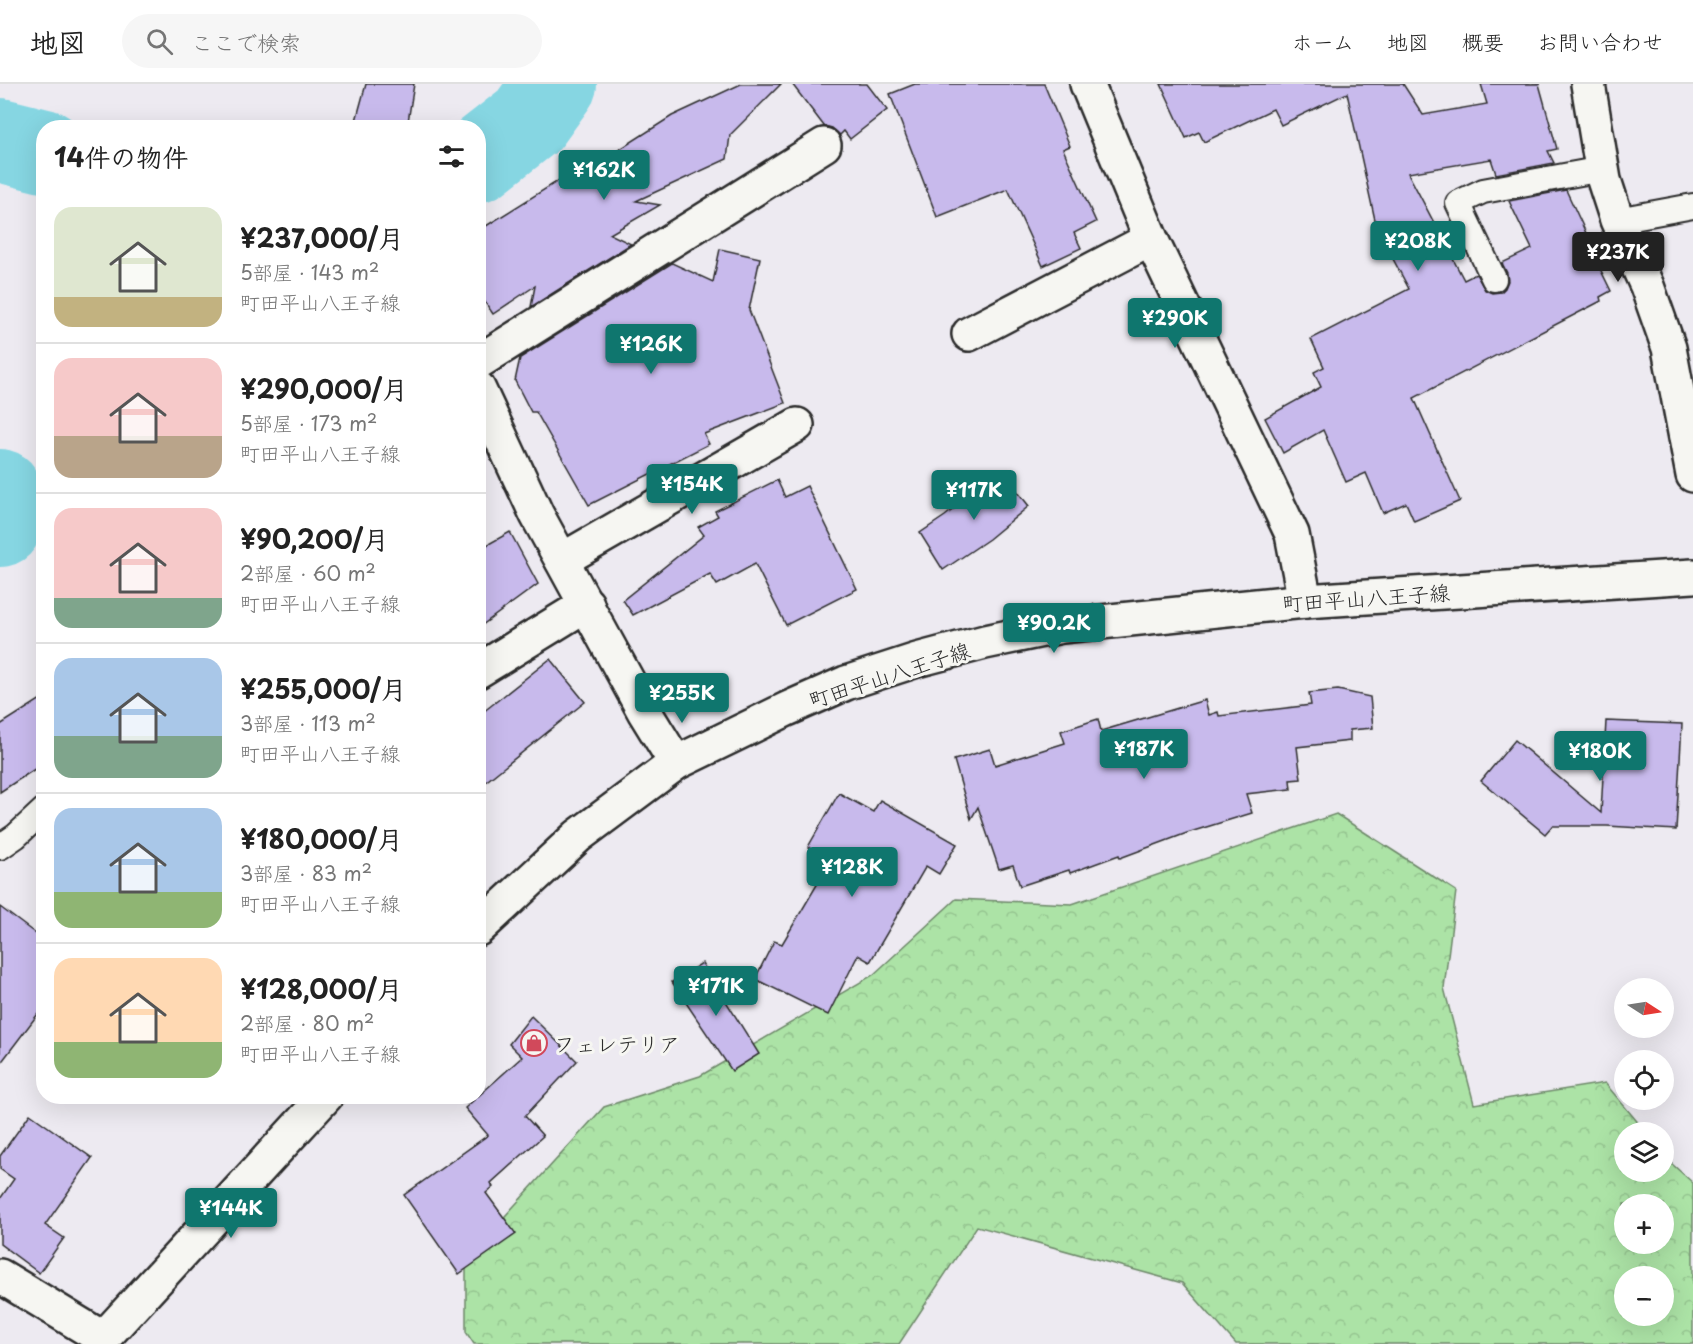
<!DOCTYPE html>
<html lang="ja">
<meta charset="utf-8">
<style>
:root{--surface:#fff;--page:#f6f6f6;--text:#222;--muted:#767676;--line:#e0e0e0;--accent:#0f766e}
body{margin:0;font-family:"Playpen Sans","Klee One",sans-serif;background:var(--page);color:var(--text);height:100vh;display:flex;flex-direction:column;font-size:22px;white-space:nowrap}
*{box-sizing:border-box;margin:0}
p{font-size:20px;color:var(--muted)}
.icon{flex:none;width:33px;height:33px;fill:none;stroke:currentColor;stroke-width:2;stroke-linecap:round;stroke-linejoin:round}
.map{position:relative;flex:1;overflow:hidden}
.drawer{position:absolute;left:36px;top:36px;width:450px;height:984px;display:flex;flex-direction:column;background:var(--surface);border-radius:24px;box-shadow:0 6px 24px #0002}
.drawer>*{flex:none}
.needle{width:39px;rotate:102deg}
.tools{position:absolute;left:1614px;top:894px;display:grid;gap:12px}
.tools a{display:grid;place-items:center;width:60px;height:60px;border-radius:50%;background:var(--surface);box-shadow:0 6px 24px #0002;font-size:30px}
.price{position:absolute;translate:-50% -51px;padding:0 14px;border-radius:6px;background:var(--accent);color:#fff;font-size:20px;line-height:39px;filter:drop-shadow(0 2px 3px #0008)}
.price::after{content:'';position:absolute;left:50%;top:36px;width:18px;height:14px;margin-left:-9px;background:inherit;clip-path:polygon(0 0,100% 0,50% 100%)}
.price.active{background:#222;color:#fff}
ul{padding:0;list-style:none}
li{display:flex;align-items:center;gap:18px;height:150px;padding:0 18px}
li+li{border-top:2px solid var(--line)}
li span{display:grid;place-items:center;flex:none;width:168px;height:120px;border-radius:18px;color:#555}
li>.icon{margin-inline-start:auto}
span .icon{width:72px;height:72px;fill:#fffc;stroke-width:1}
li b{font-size:26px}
h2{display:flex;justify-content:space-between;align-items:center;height:72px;padding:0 18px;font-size:26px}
header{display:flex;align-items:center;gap:36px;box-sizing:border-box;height:84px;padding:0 30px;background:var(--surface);border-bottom:2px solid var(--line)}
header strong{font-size:28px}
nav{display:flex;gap:33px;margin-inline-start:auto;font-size:21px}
.search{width:420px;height:54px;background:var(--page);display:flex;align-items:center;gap:15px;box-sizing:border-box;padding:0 21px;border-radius:33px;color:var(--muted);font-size:22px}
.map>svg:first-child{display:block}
</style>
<header>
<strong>地図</strong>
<div class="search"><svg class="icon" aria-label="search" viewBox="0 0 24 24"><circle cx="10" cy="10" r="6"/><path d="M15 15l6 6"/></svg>ここで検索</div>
<nav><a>ホーム</a><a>地図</a><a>概要</a><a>お問い合わせ</a></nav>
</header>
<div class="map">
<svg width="1693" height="1260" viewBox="0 0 1693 1260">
<defs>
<pattern id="forest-crowns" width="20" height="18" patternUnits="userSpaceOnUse" patternTransform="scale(1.5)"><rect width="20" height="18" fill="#ace3a6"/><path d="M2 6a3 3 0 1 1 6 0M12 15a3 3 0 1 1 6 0" fill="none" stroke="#94c38f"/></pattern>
</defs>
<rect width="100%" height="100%" fill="#edeaf1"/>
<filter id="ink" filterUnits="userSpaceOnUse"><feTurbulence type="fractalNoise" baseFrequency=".0167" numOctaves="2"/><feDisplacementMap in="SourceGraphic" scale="12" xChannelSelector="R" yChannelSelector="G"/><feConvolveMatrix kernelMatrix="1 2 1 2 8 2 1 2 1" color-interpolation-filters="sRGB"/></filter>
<g filter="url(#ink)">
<path fill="url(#forest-crowns)" stroke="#6c8768" stroke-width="1.5" fill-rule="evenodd" d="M1336,730l120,77 -12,97 30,116 131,-21 41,49h-22v40h40v-18l8,10 21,19v161h-457l-54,-61 -205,-57 -78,118h-425l-8,-12v-73l138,-152 96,-31 173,-101 83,-76 116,5zM1624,1120h40v40h-40zM1624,1192h40v40h-40z"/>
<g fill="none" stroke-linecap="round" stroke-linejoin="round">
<g stroke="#86d6e2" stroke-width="84">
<path d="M0,56l44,11"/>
<path d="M478,76l51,-40 26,-36"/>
<path d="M0,407l3,19 -3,15"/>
</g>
</g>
<g fill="#c8baec" stroke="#2b2b2b" stroke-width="1.5">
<path d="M366,0h48l-7,44h-53z"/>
<path d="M741,0h40l-51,51 -3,24 -91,42 24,4 -50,29 21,10 -100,63 4,-21 -42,28 -15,-22v-61l83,-52 3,6 108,-69z"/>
<path d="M792,0h75l20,26 -37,29 -6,-8 -4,4 -8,-7 -8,-2z"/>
<path d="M915,0h129l26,62 -7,3 33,73 -22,11 7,15 -38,18 -35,-77 -71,28 -47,-123z"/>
<path d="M1161,0h242l20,31 64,-11 -6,-20h58l18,65 -9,2 6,12 -58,11 -5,-15 -83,14 56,107 12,-6 9,16 7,3 9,-1 4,-4 3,-7 -1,-8 -5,-10 30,-14 -23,-48 57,-11 20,43 -3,1 28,57 -11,6 1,4 -187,97 46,103 -46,20 -8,-18 -23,10 -17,-40 -20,9 -23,-52 -40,23 -18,-35 56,-31 -7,-15 10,-5 -13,-28 98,-50 -32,-60 -30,-136 -66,32 -8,-16 -69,33 -5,-10 -13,6z"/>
<path d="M720,165l40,9 -11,52 36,93 -81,31 5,10 -120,61 -53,-93h-5l-16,-31 5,-23 152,-95 41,19z"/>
<path d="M1001,387l28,35 -40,33 -46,31 -23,-37 25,-17z"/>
<path d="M777,396l8,17 22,-11 50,103 -71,36 -31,-61 -38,21 -7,-11 -77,41 -10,-15 81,-65 -6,-8 20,-11 -3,-5z"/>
<path d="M510,448l28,52 -60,44v-78z"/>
<path d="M550,575l35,43 -107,86v-72z"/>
<path d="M1338,606l32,7 3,31 -23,2v11l-53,6 4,32 -11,1 1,9 -45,5 6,19 -65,20 -67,25 -1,-3 -49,18 -1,-3 -49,16 -7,-21 -14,4 -21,-62 -7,12 -17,-59 36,-11 5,16 70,-22 -4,-12 37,-12 3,12 104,-31 4,15 9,-3 1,4 92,-11 -2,-12z"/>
<path d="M44,613v66l-44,29v-67z"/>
<path d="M1606,637l76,3 -6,106 -69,-4h-55l-7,8 -64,-53 34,-41 86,73z"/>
<path d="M839,709l34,19 7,-12 77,44 -18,30 -13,-8 -56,96 -12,-7 -30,60 -73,-36 19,-38 8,3 49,-83 -23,-14z"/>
<path d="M0,823l44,33v66l-44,58z"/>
<path d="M702,879l57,91 -27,17 -60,-89z"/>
<path d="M531,932l46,45 -52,55 18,20 -52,47 2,4 -7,6 30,41 -57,40 -55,-79 84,-60 -23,-27 57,-51 -13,-13z"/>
<path d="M30,1030l62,44 -47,67 19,13 -25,35 -39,-29v-45l14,-20 -14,-10v-13z"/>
</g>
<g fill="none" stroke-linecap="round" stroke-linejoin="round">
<defs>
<g id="service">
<path d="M1617,136l76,-14"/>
<path d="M1494,195l-36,-76 25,-12 119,-22"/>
<path d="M0,763l16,-11 28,-26"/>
</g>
<g id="minor">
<path d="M1087,0l64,155 141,295 13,67"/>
<path d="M1588,0l16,96 13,40 30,66 22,62 24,127"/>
<path d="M969,250l182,-95"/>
<path d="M478,278l346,-217"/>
<path d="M478,304l59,127 107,196 32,52"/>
<path d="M562,476l235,-135"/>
<path d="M478,587l109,-67"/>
<path d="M0,1192l104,63"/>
</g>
<g id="secondary">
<path d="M478,845l100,-93 98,-73 111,-54 59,-26 71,-23 68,-18 77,-16 243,-25 388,-25"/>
<path d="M98,1260l228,-248"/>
</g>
</defs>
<use href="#service" stroke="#2b2b2b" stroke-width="28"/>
<use href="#minor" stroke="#2b2b2b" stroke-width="38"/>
<use href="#secondary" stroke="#2b2b2b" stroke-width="38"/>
<use href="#service" stroke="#f6f6f2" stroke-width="24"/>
<use href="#minor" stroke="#f6f6f2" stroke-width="33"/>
<use href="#secondary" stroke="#f6f6f2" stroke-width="33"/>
</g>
</g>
<defs>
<symbol id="shop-ring" viewBox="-11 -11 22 22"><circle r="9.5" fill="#f6f6f2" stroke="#d1495b" stroke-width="1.5"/><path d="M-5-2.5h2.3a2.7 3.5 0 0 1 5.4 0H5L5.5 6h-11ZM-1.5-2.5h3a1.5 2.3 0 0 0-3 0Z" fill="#d1495b"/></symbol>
</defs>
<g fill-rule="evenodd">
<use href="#shop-ring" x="519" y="944" width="30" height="30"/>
</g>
<g text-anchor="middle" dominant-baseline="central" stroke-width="6" stroke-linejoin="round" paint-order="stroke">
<g font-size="21" fill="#2b2b2b" stroke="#f6f6f2">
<text transform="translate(1366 513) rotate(-4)">町田平山八王子線</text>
<text transform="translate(889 590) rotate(-18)">町田平山八王子線</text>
</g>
<g font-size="21" fill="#2b2b2b" stroke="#f6f6f2" text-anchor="start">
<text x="554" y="959">フェレテリア</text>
</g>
</g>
</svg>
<div class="tools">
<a><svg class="needle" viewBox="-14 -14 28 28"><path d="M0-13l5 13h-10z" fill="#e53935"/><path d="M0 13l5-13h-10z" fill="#767676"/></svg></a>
<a><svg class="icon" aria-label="locate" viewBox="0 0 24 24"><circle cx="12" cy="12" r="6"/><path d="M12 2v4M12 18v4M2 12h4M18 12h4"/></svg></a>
<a><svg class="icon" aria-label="layers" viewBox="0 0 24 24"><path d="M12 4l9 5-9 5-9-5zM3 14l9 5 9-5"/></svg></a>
<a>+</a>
<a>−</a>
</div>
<b class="price" style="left:604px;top:117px">¥162K</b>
<b class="price" style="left:1418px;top:188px">¥208K</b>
<b class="price active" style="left:1618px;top:199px">¥237K</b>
<b class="price" style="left:1175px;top:265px">¥290K</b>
<b class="price" style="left:651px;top:291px">¥126K</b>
<b class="price" style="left:692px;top:431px">¥154K</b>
<b class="price" style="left:974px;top:437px">¥117K</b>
<b class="price" style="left:1054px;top:570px">¥90.2K</b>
<b class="price" style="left:682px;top:640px">¥255K</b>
<b class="price" style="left:1144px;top:696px">¥187K</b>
<b class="price" style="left:1600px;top:698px">¥180K</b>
<b class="price" style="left:852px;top:814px">¥128K</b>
<b class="price" style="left:716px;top:933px">¥171K</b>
<b class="price" style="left:231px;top:1155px">¥144K</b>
<section class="drawer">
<h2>14件の物件<svg class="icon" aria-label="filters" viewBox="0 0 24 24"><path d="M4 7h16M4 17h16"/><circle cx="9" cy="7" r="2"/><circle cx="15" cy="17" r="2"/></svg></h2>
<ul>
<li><span style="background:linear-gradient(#dfe7d0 75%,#c2b280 0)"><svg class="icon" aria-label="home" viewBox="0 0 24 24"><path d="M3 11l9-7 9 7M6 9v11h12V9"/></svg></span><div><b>¥237,000/月</b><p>5部屋 · 143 m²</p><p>町田平山八王子線</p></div></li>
<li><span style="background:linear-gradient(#f6c9c9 65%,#b9a48a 0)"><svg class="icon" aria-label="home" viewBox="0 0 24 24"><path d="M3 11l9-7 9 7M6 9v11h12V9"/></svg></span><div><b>¥290,000/月</b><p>5部屋 · 173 m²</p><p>町田平山八王子線</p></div></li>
<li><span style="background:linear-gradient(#f6c9c9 75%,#7fa58c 0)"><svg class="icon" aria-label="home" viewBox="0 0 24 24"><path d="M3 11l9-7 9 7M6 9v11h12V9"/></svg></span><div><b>¥90,200/月</b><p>2部屋 · 60 m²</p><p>町田平山八王子線</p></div></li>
<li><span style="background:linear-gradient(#a9c7e8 65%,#7fa58c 0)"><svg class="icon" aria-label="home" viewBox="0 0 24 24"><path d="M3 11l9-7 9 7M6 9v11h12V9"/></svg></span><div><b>¥255,000/月</b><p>3部屋 · 113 m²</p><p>町田平山八王子線</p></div></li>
<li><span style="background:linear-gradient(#a9c7e8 70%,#8fb573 0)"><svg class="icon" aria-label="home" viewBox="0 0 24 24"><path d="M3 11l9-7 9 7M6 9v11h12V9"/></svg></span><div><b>¥180,000/月</b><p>3部屋 · 83 m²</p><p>町田平山八王子線</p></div></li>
<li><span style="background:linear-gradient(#ffd9b3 70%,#8fb573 0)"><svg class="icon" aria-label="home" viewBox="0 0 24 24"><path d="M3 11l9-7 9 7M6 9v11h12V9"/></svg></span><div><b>¥128,000/月</b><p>2部屋 · 80 m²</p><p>町田平山八王子線</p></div></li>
</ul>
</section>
</div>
